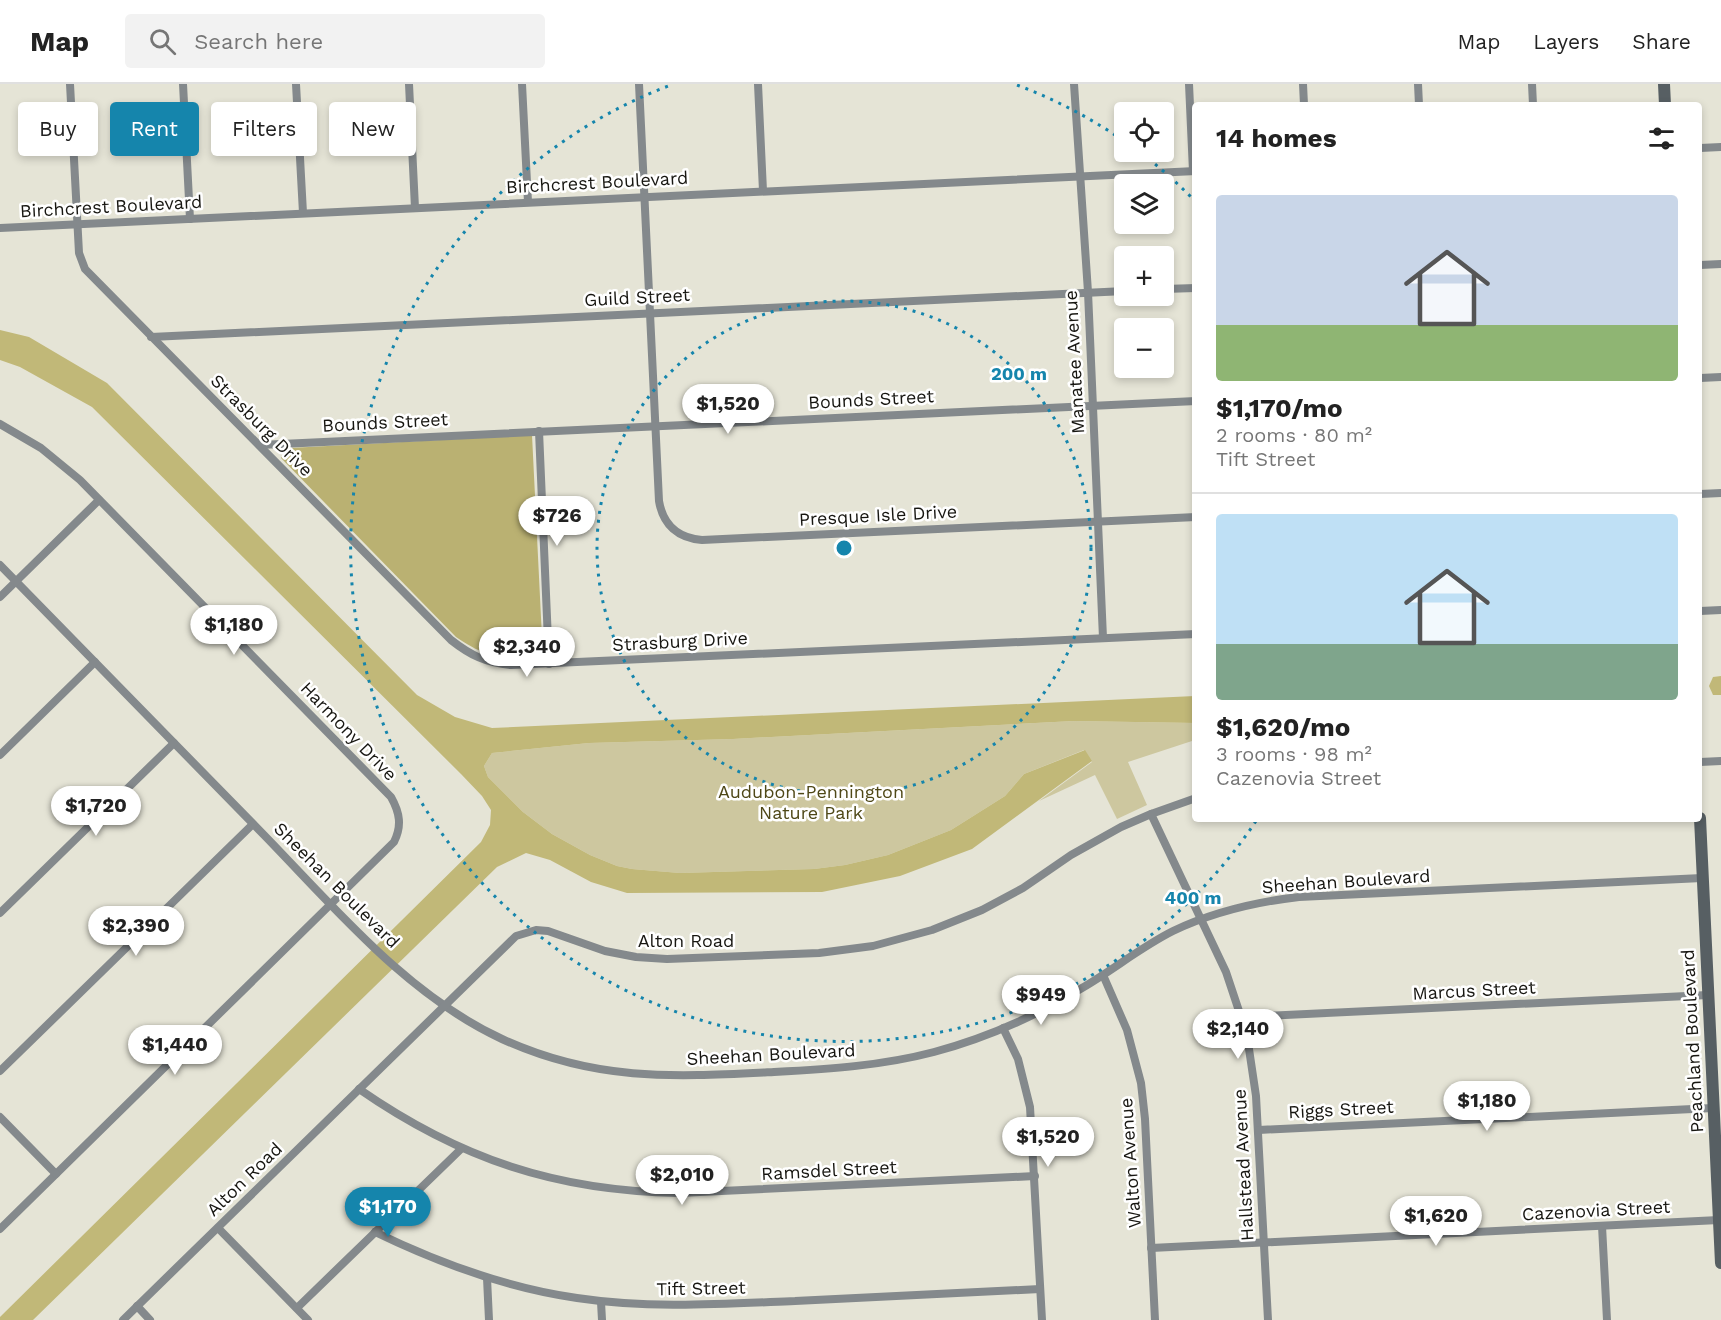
<!DOCTYPE html>
<meta charset="utf-8">
<style>
:root{--surface:#fff;--page:#f2f2f2;--text:#222;--muted:#767676;--line:#e0e0e0;--accent:#1585ac}
body{margin:0;font-family:"Work Sans",sans-serif;background:var(--page);color:var(--text);height:100vh;display:flex;flex-direction:column;font-size:22px;white-space:nowrap}
*{box-sizing:border-box;margin:0}
p{font-size:20px;color:var(--muted)}
.icon{flex:none;width:33px;height:33px;fill:none;stroke:currentColor;stroke-width:2;stroke-linecap:round;stroke-linejoin:round}
.map{position:relative;flex:1;overflow:hidden}
.side{position:absolute;left:1192px;top:18px;width:510px;height:720px;display:flex;flex-direction:column;background:var(--surface);border-radius:6px;box-shadow:0 3px 9px #0003}
.side>*{flex:none}
.guide{position:absolute;left:18px;top:18px;width:570px;height:54px;display:flex;gap:12px}
.controls{position:absolute;left:1114px;top:18px;display:grid;gap:12px}
.controls a{display:grid;place-items:center;width:60px;height:60px;border-radius:6px;background:var(--surface);box-shadow:0 3px 9px #0003;font-size:30px}
.price{position:absolute;translate:-50% -51px;padding:0 14px;border-radius:21px;background:#fff;color:#222;font-size:20px;line-height:39px;filter:drop-shadow(0 2px 3px #0008)}
.price::after{content:'';position:absolute;left:50%;top:36px;width:18px;height:14px;margin-left:-9px;background:inherit;clip-path:polygon(0 0,100% 0,50% 100%)}
.price.on{background:var(--accent);color:#fff}
ul{padding:0;list-style:none}
li{display:grid;align-content:center;gap:12px;height:318px;padding:0 24px}
li+li{border-top:2px solid var(--line)}
li span{display:grid;place-items:center;height:186px;border-radius:6px;color:#555}
li>.icon{margin-inline-start:auto}
span .icon{width:108px;height:108px;fill:#fffc;stroke-width:1}
li b{font-size:26px}
h2{display:flex;justify-content:space-between;align-items:center;height:72px;padding:0 24px;font-size:26px}
.tag{padding:0 21px;border-radius:6px;background:var(--surface);box-shadow:0 3px 9px #0003;font-size:21px;line-height:54px}
.tag.on{background:var(--accent);color:#fff}
header{display:flex;align-items:center;gap:36px;box-sizing:border-box;height:84px;padding:0 30px;background:var(--surface);border-bottom:2px solid var(--line)}
header strong{font-size:28px}
nav{display:flex;gap:33px;margin-inline-start:auto;font-size:21px}
.search{width:420px;height:54px;background:var(--page);display:flex;align-items:center;gap:15px;box-sizing:border-box;padding:0 21px;border-radius:6px;color:var(--muted);font-size:22px}
.map>svg:first-child{display:block}
</style>
<header>
<strong>Map</strong>
<div class="search"><svg class="icon" aria-label="search" viewBox="0 0 24 24"><circle cx="10" cy="10" r="6"/><path d="M15 15l6 6"/></svg>Search here</div>
<nav><a>Map</a><a>Layers</a><a>Share</a></nav>
</header>
<div class="map">
<svg width="1721" height="1236" viewBox="0 0 1721 1236">
<rect width="100%" height="100%" fill="#e5e4d6"/>
<path fill="#cdc79f" d="M1074,637l121,2v17l-67,22 19,43 -30,14 -22,-44 -56,26 53,-39 -8,-12 -60,24 -19,22 -54,34 -63,25 -43,10 -31,4 -134,4 -48,-4 -15,-3 -27,-11 -38,-21 -29,-22 -35,-35 -4,-11 8,-13 97,-10 144,-4z"/>
<path fill="#bab172" d="M532,351l11,223c-40,1 -53,2 -87,-21l-175,-179 2,-7 7,-3z"/>
<g fill="#c1b878">
<path d="M0,246l29,7 78,46 310,312 38,22 37,11 703,-32v27l-121,-2 -341,18 -144,4 -97,10 -8,13 4,11 35,35 29,22 38,21 27,11 15,3 48,4 134,-4 31,-4 43,-10 63,-25 54,-34 19,-22 61,-24 7,11 -120,88 -72,27 -78,16 -195,1 -36,-11 -41,-22 -24,-7 -29,14 -464,453h-33v-3l481,-475 9,-17 1,-15 -9,-14 -21,-22 -369,-367 -72,-40 -20,-7z"/>
<path d="M1721,592v19h-8l-4,-9 4,-9z"/>
</g>
<g fill="none" stroke-linecap="round" stroke-linejoin="round">
<g stroke="#84898c" stroke-width="8">
<path d="M70,0l9,169 6,16 366,371c19,15 35,23 60,25l685,-31"/>
<path d="M183,0l7,135"/>
<path d="M296,0l7,129"/>
<path d="M409,0l6,124"/>
<path d="M522,0l6,118"/>
<path d="M639,0l20,417c4,24 19,37 43,39l494,-23"/>
<path d="M758,0l5,107"/>
<path d="M1074,0l14,208 15,346"/>
<path d="M1189,0l4,87"/>
<path d="M1303,0l1,21"/>
<path d="M1418,0l1,21"/>
<path d="M1532,0l1,21"/>
<path d="M1700,64l21,-1"/>
<path d="M0,144l1196,-57"/>
<path d="M1700,181l21,-1"/>
<path d="M1164,205l32,-1"/>
<path d="M151,253l974,-46"/>
<path d="M1700,294l21,-1"/>
<path d="M0,340l41,24 39,32 311,317c9,16 11,29 3,45l-394,387"/>
<path d="M539,347l10,233"/>
<path d="M260,361l936,-44"/>
<path d="M1700,410l21,-1"/>
<path d="M0,481c88,90 176,180 264,270 72,74 143,160 238,204 94,43 172,38 272,33 54,-3 107,-6 160,-20 52,-14 102,-36 148,-64 31,-18 59,-41 91,-57 40,-19 82,-29 126,-34l403,-19"/>
<path d="M0,513l99,-97"/>
<path d="M1700,527l21,-1"/>
<path d="M0,671l95,-93"/>
<path d="M1700,678l21,-1"/>
<path d="M1151,730l75,158 15,45 8,32 7,47 12,224"/>
<path d="M0,829l174,-170"/>
<path d="M1103,891l24,55 14,53 4,36 10,201"/>
<path d="M1241,933l467,-22"/>
<path d="M1003,944l15,31 12,48 12,213"/>
<path d="M0,987l253,-247"/>
<path d="M359,1005c101,70 197,102 320,104l356,-17"/>
<path d="M0,1033l56,57"/>
<path d="M1259,1046l454,-22"/>
<path d="M1602,1142l5,94"/>
<path d="M218,1144l90,92"/>
<path d="M375,1148c64,31 131,56 202,66 73,11 145,6 218,3 82,-4 164,-8 245,-12"/>
<path d="M1151,1164l568,-28"/>
<path d="M487,1194l2,42"/>
<path d="M601,1218l1,18"/>
<path d="M137,1222l13,14"/>
<path d="M297,1224l164,-159"/>
<path d="M123,1236l393,-384 20,-6 12,1 57,20 31,6 31,2 152,-6 54,-7 59,-16 50,-20 41,-22 48,-33 50,-28 30,-13 45,-16"/>
</g>
<g stroke="#575f63" stroke-width="12">
<path d="M1664,0l1,21"/>
<path d="M1700,734l21,445"/>
</g>
</g>
<g fill="none" stroke="#1585ac" stroke-width="3" stroke-dasharray="3 6">
<circle cx="844" cy="464" r="247"/>
<path d="M1256 737A494 494 0 1 1 671 1M1017 1A494 494 0 0 1 1124 57M1141 69A494 494 0 0 1 1193 115"/>
</g>
<g text-anchor="middle" dominant-baseline="central" stroke-width="5" stroke-linejoin="round" paint-order="stroke">
<g font-size="18" fill="#171611" stroke="#fff">
<text transform="translate(597 98) rotate(-3)">Birchcrest Boulevard</text>
<text transform="translate(111 122) rotate(-3)">Birchcrest Boulevard</text>
<text transform="translate(637 213) rotate(-3)">Guild Street</text>
<text transform="translate(1074 278) rotate(-93)">Manatee Avenue</text>
<text transform="translate(871 315) rotate(-3)">Bounds Street</text>
<text transform="translate(385 338) rotate(-3)">Bounds Street</text>
<text transform="translate(262 341) rotate(45)">Strasburg Drive</text>
<text transform="translate(878 431) rotate(-3)">Presque Isle Drive</text>
<text transform="translate(680 557) rotate(-3)">Strasburg Drive</text>
<text transform="translate(349 647) rotate(46)">Harmony Drive</text>
<text transform="translate(1346 797) rotate(-4)">Sheehan Boulevard</text>
<text transform="translate(337 801) rotate(45)">Sheehan Boulevard</text>
<text x="686" y="856">Alton Road</text>
<text transform="translate(1474 906) rotate(-3)">Marcus Street</text>
<text transform="translate(1692 957) rotate(-93)">Peachland Boulevard</text>
<text transform="translate(771 970) rotate(-3)">Sheehan Boulevard</text>
<text transform="translate(1341 1025) rotate(-3)">Riggs Street</text>
<text transform="translate(1130 1079) rotate(-94)">Walton Avenue</text>
<text transform="translate(1243 1081) rotate(-93)">Hallstead Avenue</text>
<text transform="translate(829 1086) rotate(-3)">Ramsdel Street</text>
<text transform="translate(244 1095) rotate(-44)">Alton Road</text>
<text transform="translate(1596 1126) rotate(-3)">Cazenovia Street</text>
<text transform="translate(701 1204) rotate(-1)">Tift Street</text>
</g>
<g font-size="18" fill="#4f4817" stroke="#fff">
<text x="811" y="707">Audubon-Pennington<tspan x="811" dy="21">Nature Park</tspan></text>
</g>
</g>
<circle cx="844" cy="464" r="9" fill="#1585ac" stroke="#fff" stroke-width="3"/>
<g font-size="18" text-anchor="middle" font-weight="bold" fill="#1585ac" stroke="#fff" stroke-width="5" stroke-linejoin="round" paint-order="stroke">
<text x="1019" y="296">200 m</text>
<text x="1193" y="820">400 m</text>
</g>
</svg>
<div class="controls">
<a><svg class="icon" aria-label="locate" viewBox="0 0 24 24"><circle cx="12" cy="12" r="6"/><path d="M12 2v4M12 18v4M2 12h4M18 12h4"/></svg></a>
<a><svg class="icon" aria-label="layers" viewBox="0 0 24 24"><path d="M12 4l9 5-9 5-9-5zM3 14l9 5 9-5"/></svg></a>
<a>+</a>
<a>−</a>
</div>
<b class="price" style="left:728px;top:351px">$1,520</b>
<b class="price" style="left:557px;top:463px">$726</b>
<b class="price" style="left:234px;top:572px">$1,180</b>
<b class="price" style="left:527px;top:594px">$2,340</b>
<b class="price" style="left:96px;top:753px">$1,720</b>
<b class="price" style="left:136px;top:873px">$2,390</b>
<b class="price" style="left:1041px;top:942px">$949</b>
<b class="price" style="left:1238px;top:976px">$2,140</b>
<b class="price" style="left:175px;top:992px">$1,440</b>
<b class="price" style="left:1487px;top:1048px">$1,180</b>
<b class="price" style="left:1048px;top:1084px">$1,520</b>
<b class="price" style="left:682px;top:1122px">$2,010</b>
<b class="price on" style="left:388px;top:1154px">$1,170</b>
<b class="price" style="left:1436px;top:1163px">$1,620</b>
<div class="guide">
<a class="tag">Buy</a>
<a class="tag on">Rent</a>
<a class="tag">Filters</a>
<a class="tag">New</a>
</div>
<section class="side">
<h2>14 homes<svg class="icon" aria-label="filters" viewBox="0 0 24 24"><path d="M4 7h16M4 17h16"/><circle cx="9" cy="7" r="2"/><circle cx="15" cy="17" r="2"/></svg></h2>
<ul>
<li><span style="background:linear-gradient(#c9d6e8 70%,#8fb573 0)"><svg class="icon" aria-label="home" viewBox="0 0 24 24"><path d="M3 11l9-7 9 7M6 9v11h12V9"/></svg></span><div><b>$1,170/mo</b><p>2 rooms · 80 m²</p><p>Tift Street</p></div></li>
<li><span style="background:linear-gradient(#bfe0f5 70%,#7fa58c 0)"><svg class="icon" aria-label="home" viewBox="0 0 24 24"><path d="M3 11l9-7 9 7M6 9v11h12V9"/></svg></span><div><b>$1,620/mo</b><p>3 rooms · 98 m²</p><p>Cazenovia Street</p></div></li>
</ul>
</section>
</div>
